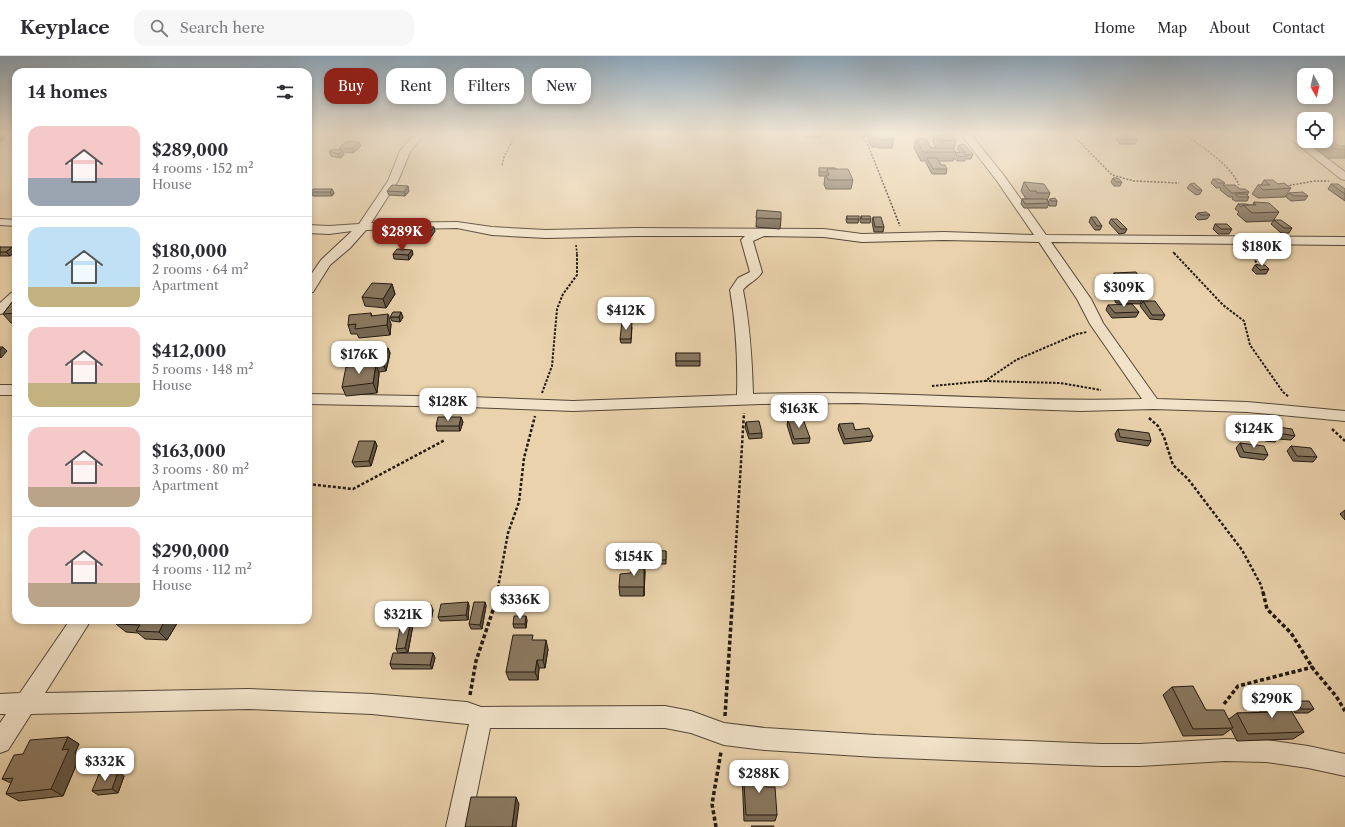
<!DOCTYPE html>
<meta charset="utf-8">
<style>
:root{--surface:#fff;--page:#f7f7f7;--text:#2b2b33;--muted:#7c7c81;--line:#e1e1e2;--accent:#8f2418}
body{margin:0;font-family:"Libre Caslon Text",serif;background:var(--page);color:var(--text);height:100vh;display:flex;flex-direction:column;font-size:15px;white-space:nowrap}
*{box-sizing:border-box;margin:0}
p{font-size:13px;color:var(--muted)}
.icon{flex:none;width:22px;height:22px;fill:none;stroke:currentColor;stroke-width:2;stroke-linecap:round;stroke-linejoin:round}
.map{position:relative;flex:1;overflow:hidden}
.details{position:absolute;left:12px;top:12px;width:300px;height:556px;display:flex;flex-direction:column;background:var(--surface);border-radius:12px;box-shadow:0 2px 6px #0003}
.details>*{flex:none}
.hud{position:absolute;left:324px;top:12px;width:380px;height:36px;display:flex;gap:8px}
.needle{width:26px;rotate:172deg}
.controls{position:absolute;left:1297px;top:12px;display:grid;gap:8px}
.controls a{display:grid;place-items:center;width:36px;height:36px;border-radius:8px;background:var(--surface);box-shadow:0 2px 6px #0003;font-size:20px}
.price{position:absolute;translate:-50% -34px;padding:0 9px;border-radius:8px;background:#fff;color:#222;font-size:13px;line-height:26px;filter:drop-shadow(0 1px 2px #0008)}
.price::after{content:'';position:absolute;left:50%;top:24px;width:12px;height:9px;margin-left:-6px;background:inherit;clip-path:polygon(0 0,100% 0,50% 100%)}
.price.on{background:var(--accent);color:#fff}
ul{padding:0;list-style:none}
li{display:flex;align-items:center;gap:12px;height:100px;padding:0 16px}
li+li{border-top:1px solid var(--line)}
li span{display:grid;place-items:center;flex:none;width:112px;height:80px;border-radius:12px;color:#555}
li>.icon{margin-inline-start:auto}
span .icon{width:48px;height:48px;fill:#fffc;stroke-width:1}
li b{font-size:17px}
h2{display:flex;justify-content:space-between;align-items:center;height:48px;padding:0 16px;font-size:17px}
.chip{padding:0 14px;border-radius:12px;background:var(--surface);box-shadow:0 2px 6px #0003;font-size:14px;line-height:36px}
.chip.on{background:var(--accent);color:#fff}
header{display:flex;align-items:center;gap:24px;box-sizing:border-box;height:56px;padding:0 20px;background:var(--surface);border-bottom:1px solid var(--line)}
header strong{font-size:19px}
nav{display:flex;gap:22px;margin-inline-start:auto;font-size:14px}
.search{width:280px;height:36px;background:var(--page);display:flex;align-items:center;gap:10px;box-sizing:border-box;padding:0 14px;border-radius:12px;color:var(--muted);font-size:15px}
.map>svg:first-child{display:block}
</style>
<header>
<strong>Keyplace</strong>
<div class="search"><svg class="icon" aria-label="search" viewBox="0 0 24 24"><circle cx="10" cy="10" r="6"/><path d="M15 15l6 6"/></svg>Search here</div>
<nav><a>Home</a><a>Map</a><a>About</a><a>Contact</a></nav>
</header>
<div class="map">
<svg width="1345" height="771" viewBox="0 0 1345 771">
<rect width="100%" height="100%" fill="#e9d2ac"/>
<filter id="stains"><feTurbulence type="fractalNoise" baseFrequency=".005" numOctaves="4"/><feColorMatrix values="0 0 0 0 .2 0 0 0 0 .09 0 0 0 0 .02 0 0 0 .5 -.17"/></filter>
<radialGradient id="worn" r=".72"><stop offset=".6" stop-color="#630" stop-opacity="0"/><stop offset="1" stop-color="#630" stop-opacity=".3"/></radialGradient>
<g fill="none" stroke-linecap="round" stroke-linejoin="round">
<defs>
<g id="street">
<path d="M415,77h10l-15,19 -12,29 -27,42 86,-1 35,5 54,3 90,-2 188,1 38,5 82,-2 90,3 -37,-54 -37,-48h10l35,44 41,58 299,2v8l-294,-3 40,57 12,24 54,76 90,3 98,9v10l-98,-9 -94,-3 -72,2 -224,-8 -96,1 -188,7 -104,-4 -161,-3v-10l161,3 104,4 164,-6c1,-36 -1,-70 -7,-105l8,-12 12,-6 -9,-32 4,-4h-109l-90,2 -54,-3 -35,-7 -91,2 -16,18 -20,17 -17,27 -5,1v-14l13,-19 31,-29 -23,3 -21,-1v-8l21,1 30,-2 29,-43 12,-30zM764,180l60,1 38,5 82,-2 95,2 38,57 13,25 52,75c-130,4 -260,-10 -389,-5 -1,-35 -3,-69 -10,-104 5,-7 15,-10 19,-18l-9,-31z"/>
<path d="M1283,77h11l51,39v8l-4,-1z"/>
<path d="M0,163l16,1v6l-16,-1z"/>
<path d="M16,236v11l-11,10 -5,1v-11l11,-10z"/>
<rect x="0" y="329" width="16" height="10"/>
<path d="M70,564h21l-46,73 203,-4 124,5 95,8 14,5 184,-1 26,5 33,12 41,5 111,7 225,9h39l85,-5 41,1 42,6 37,8v22l-37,-8 -42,-6 -41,-1 -85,5h-39l-225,-9 -111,-7 -41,-5 -33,-12 -26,-5h-175l-20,99h-24l23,-103h-2l-95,-10 -124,-5 -217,5 -23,36 -8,3v-30l6,-9h-6v-20l20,-1z"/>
</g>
</defs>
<use href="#street" stroke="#544737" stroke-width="2"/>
<g stroke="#231910" stroke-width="1.5" stroke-dasharray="2 1.5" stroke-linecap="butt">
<path d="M859,77l9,12 32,81"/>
<path d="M1071,77l41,42 22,6 45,2"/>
<path d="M1182,77c20,14 46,29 57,52"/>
<path d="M502,109l2,-8 12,-24"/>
<path d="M1286,130l29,-5h14"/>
<path d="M576,189l1,9"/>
<path d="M1173,196l2,2"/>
<path d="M1251,196l1,2"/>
</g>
<g stroke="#231910" stroke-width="2" stroke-dasharray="2.5 1.5" stroke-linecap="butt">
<path d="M1174,197l49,52 21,16 6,24 33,47 6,5"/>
<path d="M1252,197l6,14"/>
<path d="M985,325l75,2 41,7"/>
<path d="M932,330l53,-5 31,-21 61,-26 10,-2"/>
<path d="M542,337l10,-27 5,-57 6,-15 14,-19v-22"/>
</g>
<g stroke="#231910" stroke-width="2.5" stroke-dasharray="3 2" stroke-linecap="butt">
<path d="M1149,362l9,8 6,11 9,28 15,14 54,71 19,35 2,8"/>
<path d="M1332,373l13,12"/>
<path d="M308,428l45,5 92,-49"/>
<path d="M497,537l11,-60 11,-31 5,-44 11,-42"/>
<path d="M733,537l11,-180"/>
</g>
<g stroke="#231910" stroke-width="3.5" stroke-dasharray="4 2.5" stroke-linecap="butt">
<path d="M1263,536l4,17 24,24 23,37 22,26 9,15"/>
<path d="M470,639l6,-34 19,-57 2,-12"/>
<path d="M1224,648l14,-18 75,-19"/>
<path d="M725,660l8,-124"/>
<path d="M716,771l-4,-23 9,-52"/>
</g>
<use href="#street" fill="#f1e2c9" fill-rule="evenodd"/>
</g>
<g fill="#776853" stroke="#231910">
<path d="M391,77h18l-2,2h-16z"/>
<path d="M803,77h20l-1,4h-17z"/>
<path d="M862,77h27l5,6 -2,9h-14l-1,-1h-5l-4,-6 1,-4h-5z"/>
<path d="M902,77h16l-16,1z"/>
<path d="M935,77l21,7 -2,9 2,3 -1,1 5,-1 -3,-3 2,-4 14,9 -2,5h-6v2h-8l-3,-3 -1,3h-15l3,4 6,4 -1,5h-14l-6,-11 1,-2h-6l-7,-13 2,-9 15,9h5l-3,-6z"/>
<path d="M1303,77h1v5l-3,-2z"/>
<path d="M1326,77l6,1 -1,2h1l-2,2 9,8h6v12h-18l-20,-17h19z"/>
<path d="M1118,80l19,3 -2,5h-15l-4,-4z"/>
<path d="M359,86l2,4 -8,7 -10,-1 1,3 -4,3 -9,-2 -2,-5 11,-1 -1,-2z"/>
<path d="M819,112h16l18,12 -2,9h-25l-2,-5 1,-8h-6z"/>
<path d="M1113,122l9,4 -2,4h-6l-3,-4z"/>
<path d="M1213,123l12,4 -2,2 17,4 9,3 -2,3 2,2 -2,4h-12l-3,-2 1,-2h-4l-9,-7 1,-2h-5l-5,-5z"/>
<path d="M1264,124l14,4 13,4 -6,9 -27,1 -6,-4 6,-9h3z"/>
<path d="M1024,126l26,11 -3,8 1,1 2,-3 7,2 -1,5h-7v-2l-2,4h-23l-3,-4 1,-5h4l-5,-8z"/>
<path d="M1190,128l12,6 -2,4 -4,1 -9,-7z"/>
<path d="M1331,128l14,5v12l-17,-12z"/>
<path d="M332,133l2,4 -2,3h-19l-2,-4z"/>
<path d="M387,135h22l-4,5 -16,-1z"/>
<path d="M1289,137l19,3 -3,4 -14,1 -5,-4z"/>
<path d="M1254,146l25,10 -6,9 -27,1 -9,-8 2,-2 -4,-3 3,-5 15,1z"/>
<path d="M757,154l24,9 -1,10 -24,-2z"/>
<path d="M1198,157l12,2 -3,4 -9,1 -3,-3z"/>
<path d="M847,160l12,3 -1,4h-11l-1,-3z"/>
<path d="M861,160l10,3 -1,4h-9l-1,-2z"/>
<path d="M873,161l11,10 -1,5h-9l-2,-10z"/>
<path d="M1091,161l11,9 -2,4h-5l-6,-8z"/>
<path d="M1111,163l16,10 -2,4 -6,1 -10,-11z"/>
<path d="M1274,164l18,8 -3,5h-8l-10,-9z"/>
<path d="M1215,168l17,5 -3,5h-11l-5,-5z"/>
<path d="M403,175h32l-4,6 -26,-2z"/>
<path d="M0,191l15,5 -5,4h-10z"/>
<path d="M393,198h20l-4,6 -15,-1z"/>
<path d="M1255,209l14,4 -3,5h-10l-4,-4z"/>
<path d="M1114,217l26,5 -2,5 7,11 -5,10 -24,-1 -3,-6h-5l-7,-11 5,-9h6z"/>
<path d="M392,228l3,10 -9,14 -21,-2 -3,-9z"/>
<path d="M16,241v26h-5l-8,-9z"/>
<path d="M1143,245l22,14 -3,5 -12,-1 -10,-13z"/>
<path d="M1108,249l31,7 -3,5 -24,1 -6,-8z"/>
<path d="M371,257l1,3 19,8 -1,11 -31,3 -2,-4h-6l-3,-9z"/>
<path d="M390,261h13l-3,5 -8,-1z"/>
<path d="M632,271l-1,16h-10l-1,-4z"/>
<path d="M364,292l2,5 -2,11 -19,2 -3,-5z"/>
<path d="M388,292l2,5 -4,18 -7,1v2l-2,19 -31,3 -4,-9 32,-23z"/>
<path d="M676,297l24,8v5h-24z"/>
<path d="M788,364l22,18 -1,5 -16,1 -6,-19z"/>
<path d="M463,366l-3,9h-23l-1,-5z"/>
<path d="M746,366l16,11v5l-13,1 -4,-12z"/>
<path d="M839,368l34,12 -2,5 -27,3 -6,-15z"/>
<path d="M1264,369l31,11 -4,4 -13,-1 -3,3 -10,-1 -5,-11z"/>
<path d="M1118,373l33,12 -3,5 -31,-5 -2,-7z"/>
<path d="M375,385l2,5 -6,20 -16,1 -3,-5z"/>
<path d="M1240,387l28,12 -4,5 -24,-3 -4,-9z"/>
<path d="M1291,390l26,11 -4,5 -20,-1 -6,-10z"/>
<path d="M1345,454v10l-5,-6z"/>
<path d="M666,495v13h-16v-4z"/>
<path d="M645,515l-1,25h-24l-1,-9 12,-14z"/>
<path d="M468,546l1,4 -1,14 -28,1 -2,-4z"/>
<path d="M485,546l1,4 -4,23h-11l-2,-5z"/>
<path d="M433,554l-2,11 -20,2 2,2 -5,27 -8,1h33l2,5 -3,11h-40l-2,-5 8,-11 -2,-4 9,-28 -1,-2z"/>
<path d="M119,564h60l-12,20 -22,-1 -7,-6 -12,-1 -10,-8z"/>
<path d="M527,564l-1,8h-12l-1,-4z"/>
<path d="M534,584l14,9 -3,19h-6l-1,12h-29l-3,-8z"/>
<path d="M1172,631l34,23 23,9 8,-6h24l-6,-11 11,-8 38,38 -11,7 -56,2 -6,-12 -8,6 -40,1 -20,-41z"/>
<path d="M1296,645l18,8 -6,4h-13l-5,-8z"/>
<path d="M68,681l11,7 -4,9 5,3 -17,40 -44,5 -13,-7 5,-11 -9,-4 21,-25z"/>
<path d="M743,713l23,18 11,28 -2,6h-31l-2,-45z"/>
<path d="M124,720l-6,17 -20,2 -6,-4z"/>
</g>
<g fill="#615544" stroke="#231910">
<path d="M4,77l2,5 -6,3v-5z"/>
<path d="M359,86l2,4 -8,7 -1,-4z"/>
<path d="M343,95l1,4 -4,3 -2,-4z"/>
<path d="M408,130l1,5 -4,5 -1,-4z"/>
<path d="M332,133l2,4 -2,3 -2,-4z"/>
<path d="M434,171l1,4 -4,6 -2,-4z"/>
<path d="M12,191l3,5 -5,4 -4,-4z"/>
<path d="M412,194l1,4 -4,6 -1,-5z"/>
<path d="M392,228l3,10 -9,14 -3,-9z"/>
<path d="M401,256l2,5 -3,5 -1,-5z"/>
<path d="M388,258l3,10 -1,11 -3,-10z"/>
<path d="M3,291l4,4 -6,7 -1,-1v-7z"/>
<path d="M364,292l2,5 -2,11 -2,-5z"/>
<path d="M388,292l2,5 -4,18 -2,-5z"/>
<path d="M376,308l3,10 -2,19 -4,-10z"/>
<path d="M461,361l2,5 -3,9 -1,-5z"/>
<path d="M375,385l2,5 -6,20 -2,-5z"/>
<path d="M644,506l1,9 -1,25z"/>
<path d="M468,546l1,4 -1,14 -2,-5z"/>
<path d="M485,546l1,4 -4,23 -2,-4z"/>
<path d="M431,549l2,5 -2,11 -2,-4z"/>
<path d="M526,560l1,4 -1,8 -1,-4z"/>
<path d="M165,564h14l-12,20 -8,-8z"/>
<path d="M411,565l2,4 -5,27 -3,-4z"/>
<path d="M546,584l2,9 -3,19 -2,-8z"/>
<path d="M433,597l2,5 -3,11 -2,-4z"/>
<path d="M537,604l2,8 -1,12 -3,-8z"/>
<path d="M68,681l11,7 -4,9 5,3 -17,40 -12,-7 11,-39z"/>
<path d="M118,716l6,4 -6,17 -6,-4z"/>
<path d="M516,741l3,7 -3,23h-4z"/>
</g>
<g fill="#8a7961" stroke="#231910">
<path d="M870,77h19l5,6 -14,1 -1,-2 -5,1z"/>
<path d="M935,77h17l4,7 -17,1z"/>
<path d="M1326,77h4l2,1h-3l3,2h-5l-1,-1z"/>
<path d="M1326,79l13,11h6v4l-12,-1 -10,-8h3z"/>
<path d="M1118,80h15l4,3 -15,1z"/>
<path d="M916,83h10l5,9h22l3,4h-33z"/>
<path d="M347,85l12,1 -7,7 -13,-1z"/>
<path d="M964,88l9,10 -6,1 -8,-10z"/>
<path d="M334,93l9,2 -5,3 -9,-3z"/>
<path d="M963,96l3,4 -8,1 -3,-4z"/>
<path d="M927,102h10l4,7h4l2,4h-14z"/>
<path d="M819,112h16v1h-8v3h-7z"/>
<path d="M827,113h21l5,11h-25l-2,-5h3z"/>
<path d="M1113,122h5l4,4h-6z"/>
<path d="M1213,123h6l6,4h-7z"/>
<path d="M1264,124h9l5,4 6,-1 7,5 -28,2 -5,-5h12z"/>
<path d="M1024,126l20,2 6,9h-13l-1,-2h-6z"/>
<path d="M1194,127l8,7h-4l-8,-6z"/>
<path d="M1331,128h7l7,5v5z"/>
<path d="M392,129l16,1 -4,6 -17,-1z"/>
<path d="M1223,129h12l5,4h5l4,3 -17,1z"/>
<path d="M313,133h19l-2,3h-19z"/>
<path d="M1303,136l5,4h-14l-5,-3z"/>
<path d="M1235,138h11l3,3h-11z"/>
<path d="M1055,142l2,3h-6l-1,-2z"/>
<path d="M1022,143h24l3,4 -24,1z"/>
<path d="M1254,146l15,1 10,9 -27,1 -9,-8h13z"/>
<path d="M1238,148h8l2,1h-5l-2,2z"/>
<path d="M757,154l24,2v7l-25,-1z"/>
<path d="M1206,156l4,3h-9l-3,-2z"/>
<rect x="847" y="160" width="12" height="3"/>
<path d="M861,160h9l1,3h-9z"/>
<path d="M873,161h8l3,10h-9z"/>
<path d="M1091,161h5l6,9h-5z"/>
<path d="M1111,163h6l10,10h-6z"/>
<path d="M1274,164h7l11,8h-8z"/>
<path d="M1215,168h12l5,5h-11z"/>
<path d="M408,169l26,2 -5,6 -26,-2z"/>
<path d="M0,191h12l-6,5h-6z"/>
<path d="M397,193l15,1 -4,5 -15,-1z"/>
<path d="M1255,209h10l4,4 -9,1z"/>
<path d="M1136,216l4,6h-23l-3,-5z"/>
<path d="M1106,221l29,2 10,15h-24l-3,-6 -6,-1z"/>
<path d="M372,227l20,1 -9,15 -21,-2z"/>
<path d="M16,241v16l-13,1z"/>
<path d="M1143,245h12l10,14h-13z"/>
<path d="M1132,248l7,8 -24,1 -7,-8z"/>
<path d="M393,256h8l-2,5h-9z"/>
<path d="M371,257v3l17,-2 -1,11 -32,4 1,-5 -8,1 1,-10z"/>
<path d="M622,266h10l-1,17h-11z"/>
<path d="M0,291h3l-3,3z"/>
<path d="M364,292l-2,11 -20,2 3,-10z"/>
<path d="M388,292l-4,18 -7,1 -1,-3h-2l4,-15z"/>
<rect x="676" y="297" width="24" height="8"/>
<path d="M376,308l-3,19 -31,4 4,-20z"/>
<path d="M438,361h23l-2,9h-23z"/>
<path d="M803,363l7,19 -16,1 -6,-19z"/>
<path d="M759,365l3,12 -13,1 -3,-12z"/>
<path d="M853,367l2,7 14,-2 4,8 -28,3 -6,-15z"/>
<path d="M1264,369l28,4 3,7 -17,-3 2,4 -11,-1z"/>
<path d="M1118,373l31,4 2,8 -31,-4z"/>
<path d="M359,385h16l-6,20 -17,1z"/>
<path d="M1240,387l24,3 4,9 -24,-3z"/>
<path d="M1291,390l20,2 6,9 -20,-1z"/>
<path d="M651,494l15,1v9h-16z"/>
<path d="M632,506h12v25h-25l1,-13 11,-1z"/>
<path d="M468,546l-2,13 -28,2 3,-13z"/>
<path d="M474,546h11l-5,23 -11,-1z"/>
<path d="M431,549l-2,12 -25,2 2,-12z"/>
<path d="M514,560h12l-1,8h-12z"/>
<path d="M119,564h46l-6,12 -23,-1 4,-6 -24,-1z"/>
<path d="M411,565l-6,27 -9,1 5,-27z"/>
<path d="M513,579h20l-1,5h14l-3,20h-6l-2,12h-29z"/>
<path d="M393,597h40l-3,12 -40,-1z"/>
<path d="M1193,630l13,24h18l9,18 -40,1 -21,-42z"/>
<path d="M1266,638h15l23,38 -56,2 -11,-21 39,-1z"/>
<path d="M1296,645h13l5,8h-13z"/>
<path d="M68,681l-6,13 7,-1 -18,40 -45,5 7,-16 -11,1 12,-24 9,-1 7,-14z"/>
<path d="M743,713h22l1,18h9l2,28h-31z"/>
<path d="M118,716l-6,17 -20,2 7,-17z"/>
<path d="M471,741h45l-4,30h-47z"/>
<path d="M751,770h23v1h-22z"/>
</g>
<linearGradient id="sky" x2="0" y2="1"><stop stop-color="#8da7bb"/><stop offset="0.42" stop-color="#f5ebda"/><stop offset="1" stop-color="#f5ebda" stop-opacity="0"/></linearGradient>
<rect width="1345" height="185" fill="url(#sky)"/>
<rect width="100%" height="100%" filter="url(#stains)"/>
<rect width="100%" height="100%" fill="url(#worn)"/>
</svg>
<div class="controls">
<a><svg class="needle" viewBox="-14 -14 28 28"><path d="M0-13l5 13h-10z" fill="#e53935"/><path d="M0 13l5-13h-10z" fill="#7c7c81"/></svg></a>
<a><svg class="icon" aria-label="locate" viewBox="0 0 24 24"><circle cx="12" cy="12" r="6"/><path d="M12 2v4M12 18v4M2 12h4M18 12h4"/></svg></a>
</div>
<b class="price on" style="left:402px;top:196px">$289K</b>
<b class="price" style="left:1262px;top:211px">$180K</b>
<b class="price" style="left:1124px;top:252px">$309K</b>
<b class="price" style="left:626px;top:275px">$412K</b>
<b class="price" style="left:359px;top:319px">$176K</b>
<b class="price" style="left:448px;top:366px">$128K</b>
<b class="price" style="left:799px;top:373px">$163K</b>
<b class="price" style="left:1254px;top:393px">$124K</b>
<b class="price" style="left:634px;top:521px">$154K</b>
<b class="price" style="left:520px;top:564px">$336K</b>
<b class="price" style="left:403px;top:579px">$321K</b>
<b class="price" style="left:1272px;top:663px">$290K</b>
<b class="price" style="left:105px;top:726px">$332K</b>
<b class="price" style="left:759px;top:738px">$288K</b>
<div class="hud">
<a class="chip on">Buy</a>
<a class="chip">Rent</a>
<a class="chip">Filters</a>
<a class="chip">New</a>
</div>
<section class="details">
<h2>14 homes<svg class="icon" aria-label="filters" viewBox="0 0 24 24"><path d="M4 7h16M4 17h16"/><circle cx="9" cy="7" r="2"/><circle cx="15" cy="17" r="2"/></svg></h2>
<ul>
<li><span style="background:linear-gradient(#f6c9c9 65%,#9aa5b1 0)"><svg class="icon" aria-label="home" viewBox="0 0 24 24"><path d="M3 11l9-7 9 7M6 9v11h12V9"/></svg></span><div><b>$289,000</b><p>4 rooms · 152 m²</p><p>House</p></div></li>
<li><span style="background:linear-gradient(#bfe0f5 75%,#c2b280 0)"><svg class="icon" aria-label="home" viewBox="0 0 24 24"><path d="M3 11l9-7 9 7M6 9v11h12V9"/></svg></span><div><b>$180,000</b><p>2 rooms · 64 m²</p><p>Apartment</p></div></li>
<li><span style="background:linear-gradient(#f6c9c9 70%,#c2b280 0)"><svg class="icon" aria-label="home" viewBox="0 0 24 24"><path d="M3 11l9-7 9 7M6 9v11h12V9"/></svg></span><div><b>$412,000</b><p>5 rooms · 148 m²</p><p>House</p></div></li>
<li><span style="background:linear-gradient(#f6c9c9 75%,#b9a48a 0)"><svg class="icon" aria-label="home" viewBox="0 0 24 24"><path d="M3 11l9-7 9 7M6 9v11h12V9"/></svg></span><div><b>$163,000</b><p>3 rooms · 80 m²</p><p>Apartment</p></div></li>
<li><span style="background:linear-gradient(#f6c9c9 70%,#b9a48a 0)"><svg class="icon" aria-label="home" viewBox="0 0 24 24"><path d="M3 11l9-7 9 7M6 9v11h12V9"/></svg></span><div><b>$290,000</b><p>4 rooms · 112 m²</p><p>House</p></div></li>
</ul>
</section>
</div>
